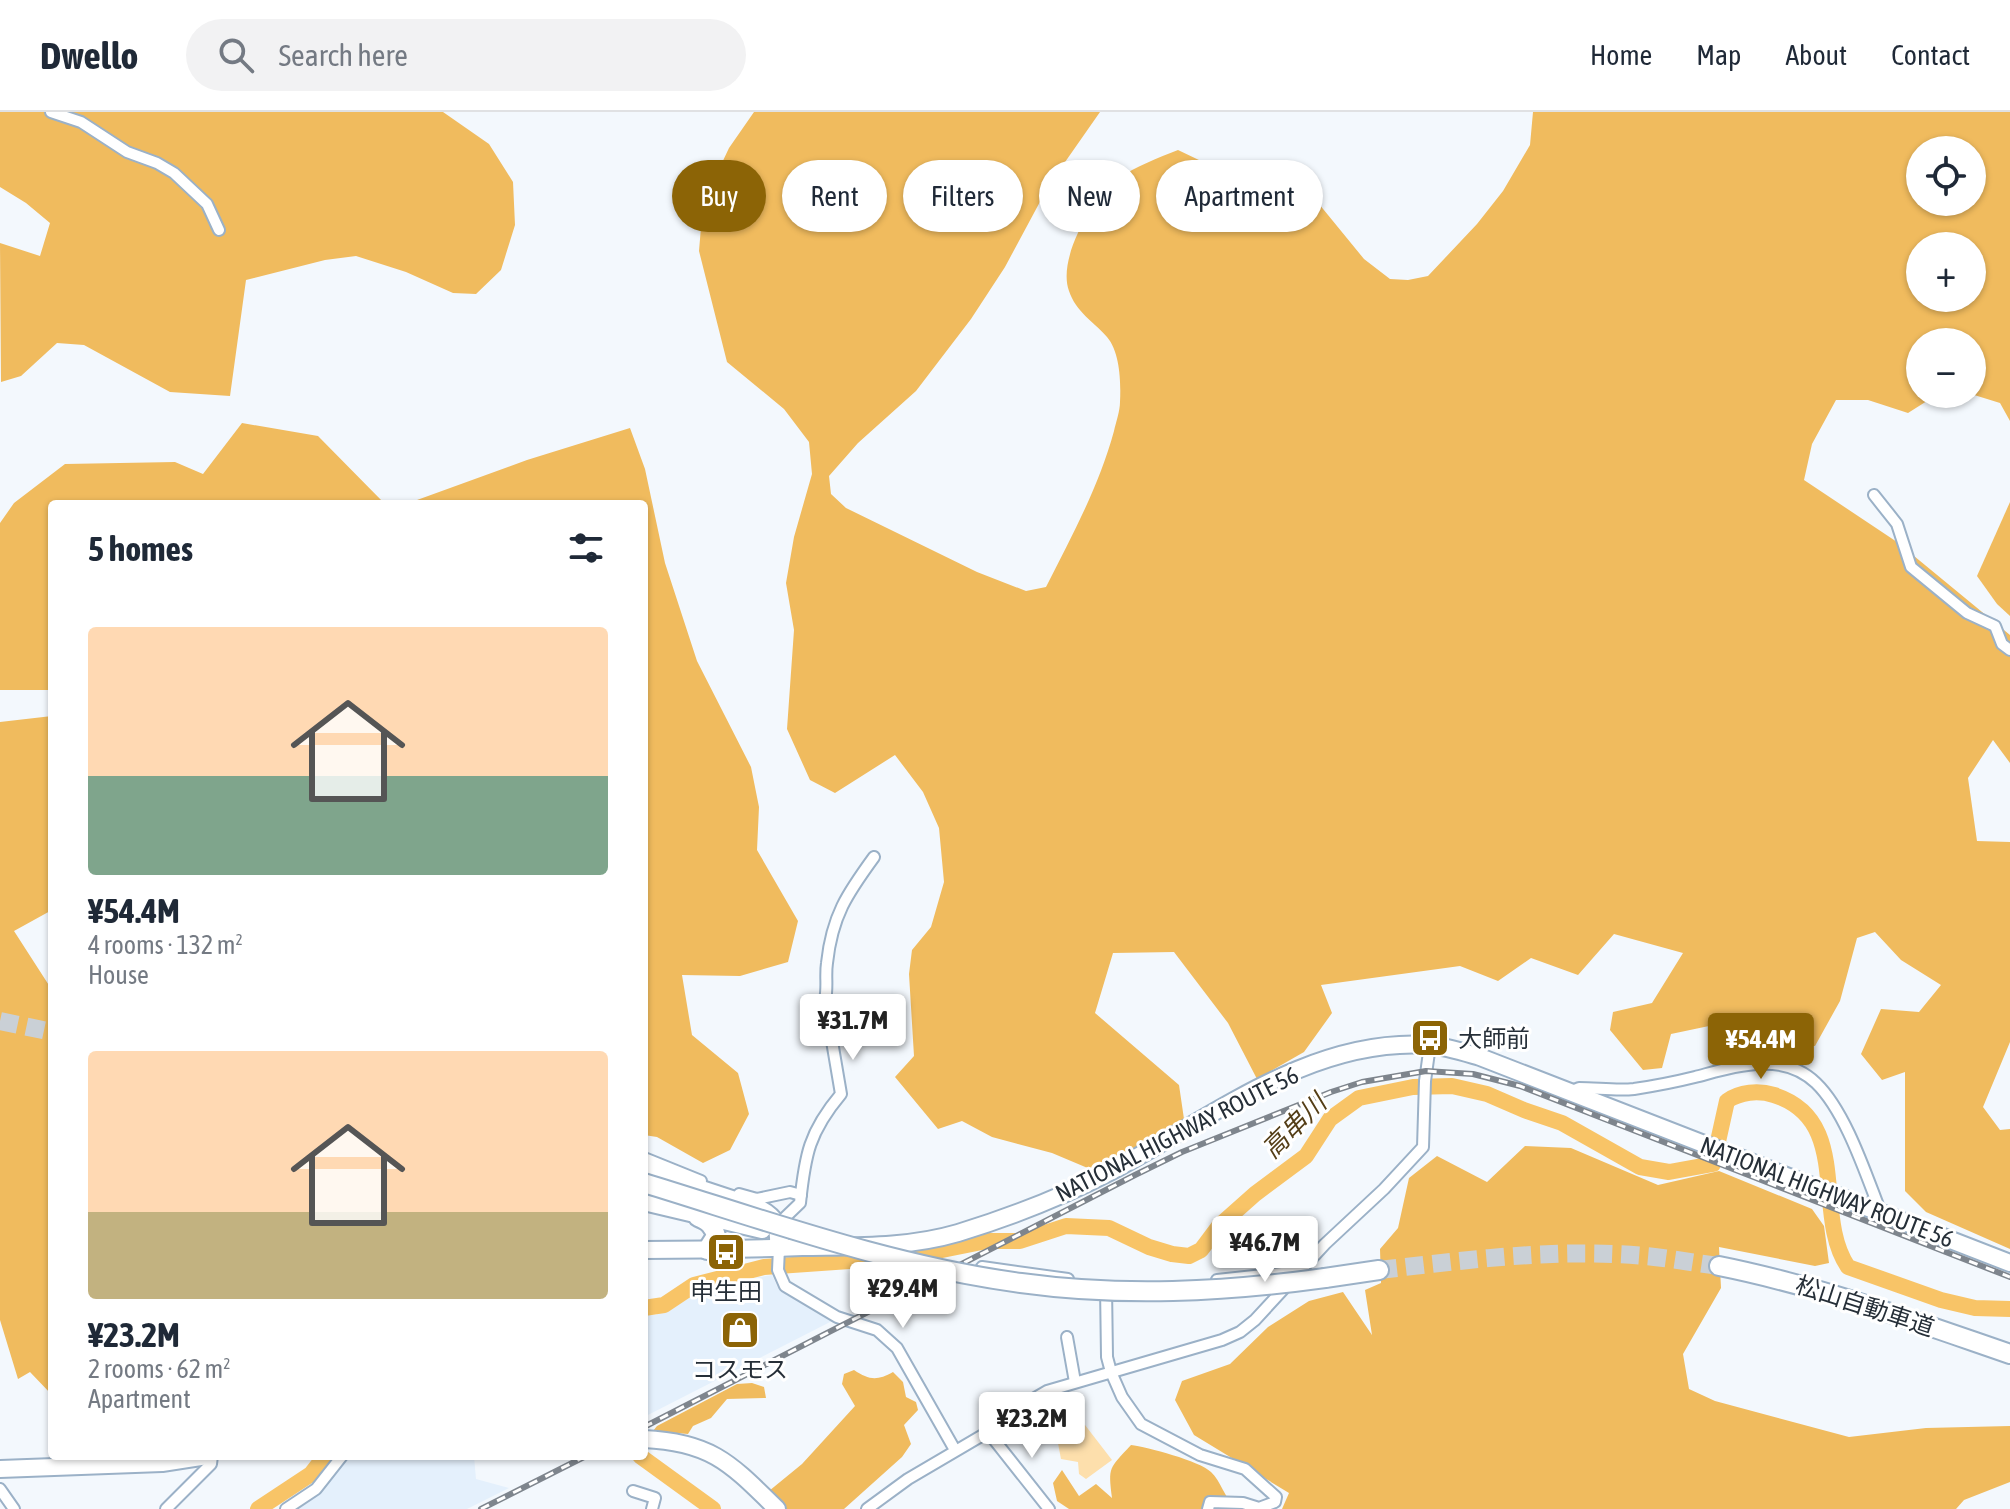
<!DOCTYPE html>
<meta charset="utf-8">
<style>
:root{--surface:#fff;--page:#f2f2f3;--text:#1f2937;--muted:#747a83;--line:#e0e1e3;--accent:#8c6406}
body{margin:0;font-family:"Asap Condensed","Noto Sans JP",sans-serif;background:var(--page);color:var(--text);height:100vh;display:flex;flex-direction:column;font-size:30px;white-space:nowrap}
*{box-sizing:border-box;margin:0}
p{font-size:26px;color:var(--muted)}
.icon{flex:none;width:44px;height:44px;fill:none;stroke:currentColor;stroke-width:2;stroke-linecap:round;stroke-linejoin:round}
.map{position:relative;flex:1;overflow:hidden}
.details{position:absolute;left:48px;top:388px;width:600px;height:960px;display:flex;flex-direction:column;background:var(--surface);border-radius:8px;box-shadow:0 2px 6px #0004}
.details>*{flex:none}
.hud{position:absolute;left:672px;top:48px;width:760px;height:72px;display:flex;gap:16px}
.tools{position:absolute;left:1906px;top:24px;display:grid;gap:16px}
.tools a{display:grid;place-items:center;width:80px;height:80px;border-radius:50%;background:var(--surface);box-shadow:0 2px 6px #0004;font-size:40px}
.price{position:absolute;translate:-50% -68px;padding:0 18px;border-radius:8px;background:#fff;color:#222;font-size:26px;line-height:52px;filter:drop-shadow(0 2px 4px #0008)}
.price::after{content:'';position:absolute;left:50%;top:48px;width:24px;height:18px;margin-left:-12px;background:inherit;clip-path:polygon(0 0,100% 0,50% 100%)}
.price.active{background:var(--accent);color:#fff}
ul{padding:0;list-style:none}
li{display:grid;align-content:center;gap:16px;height:424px;padding:0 40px}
li span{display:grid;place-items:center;height:248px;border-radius:8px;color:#555}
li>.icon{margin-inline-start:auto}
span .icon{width:144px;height:144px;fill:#fffc;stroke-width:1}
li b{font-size:34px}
h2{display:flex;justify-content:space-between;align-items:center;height:96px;padding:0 40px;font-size:34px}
.chip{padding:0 28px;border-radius:36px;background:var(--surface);box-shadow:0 2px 6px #0004;font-size:28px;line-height:72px}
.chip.active{background:var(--accent);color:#fff}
header{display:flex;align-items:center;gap:48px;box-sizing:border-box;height:112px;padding:0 40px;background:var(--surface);border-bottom:2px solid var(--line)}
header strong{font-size:38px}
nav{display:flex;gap:44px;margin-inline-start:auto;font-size:28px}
.search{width:560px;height:72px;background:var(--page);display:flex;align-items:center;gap:20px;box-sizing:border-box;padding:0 28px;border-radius:44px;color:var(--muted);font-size:30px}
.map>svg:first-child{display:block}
</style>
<header>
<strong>Dwello</strong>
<div class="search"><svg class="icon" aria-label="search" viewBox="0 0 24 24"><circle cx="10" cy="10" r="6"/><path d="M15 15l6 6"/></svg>Search here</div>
<nav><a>Home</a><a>Map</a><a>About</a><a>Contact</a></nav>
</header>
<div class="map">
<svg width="2010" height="1397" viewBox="0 0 2010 1397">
<rect width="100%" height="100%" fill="#f3f8fd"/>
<g fill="#e4f0fc">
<path d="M772,1163l5,11 57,34 -190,97v-102h12l58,-30z"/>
<path d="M347,1344h127l2,23 33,9 -42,21h-174l23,-14z"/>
</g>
<path fill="#fddfac" d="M1063,1311l22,2 27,35 -26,19 -7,-5 -1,-12 -17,-3 -4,-21z"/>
<g fill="#f0bb5e" fill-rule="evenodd">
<path d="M0,0h443l46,32 24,38 2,43 -14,45 -25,24 -23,-1 -47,-21 -50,-16 -31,4 -79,20 -16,116 -60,-4 -86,-47 -27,-2 -36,33 -20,6 -1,-139 40,13 10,-33 -24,-20 -26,-16z"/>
<path d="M754,0h346l-51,73 -44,82 -34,52 -55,72 -58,52 -29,33 2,18 15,14 131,64 49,19 20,-4c26,-51 53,-101 68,-156 2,-9 6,-20 6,-29 1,-20 0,-50 -13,-65 -14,-16 -31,-25 -38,-46 -12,-33 24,-93 49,-112 18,-13 40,-21 60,-29l46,22 67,3 19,18 54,66 26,20 18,1 20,-4 49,-52 26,-33 27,-46 3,-33h477v309l-10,-18 -29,-9 1,-52h-52v52h18l-30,19 -40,-13h-32l-24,44 -8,36 93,62 113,93v128l-17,-23 -25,38 9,63 33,1v200l-27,65 17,23 10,-1v120l-84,-37 -21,-21v-119l-23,8 -21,-26 20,-45 38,3 22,-27 -40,-25 -26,-28 -18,6 -17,63 -25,45 -72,-5 -34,-15 -38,8 -9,34 -19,2 -33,-40 3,-18 39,-9 31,-50 -69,-19 -36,41 -47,-17 -33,23 -38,-15 -139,19 11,28 -28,39 -47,27 -29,-56 -54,-71 -61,1 -18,60 84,72 5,34 -32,20 -62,30 -38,-16 -60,-16 -30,-16 -24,8 -43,-52 19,-21 -5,-82 3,-24 19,-23 13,-45 -5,-54 -16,-36 -28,-37 -60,38 -25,-13 -23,-51 7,-99 -8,-47 8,-46 18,-63 -3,-32 -25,-33 -57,-47 -28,-111 4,-48 26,-55zM1920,38h52v52h-52zM1920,134h52v52h-52z"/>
<path d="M242,311l76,13 67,68h-333v186h-52v-167l14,-20 51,-39 110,-2 28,12z"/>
<path d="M630,316l15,41 20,94 32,98 54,106 8,40 -2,43 41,71 -10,41 -48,14 -58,-1 10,60 46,38 11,41 -19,36 -27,13 -46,-26 -13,-2v-631h-238l121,-44z"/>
<path d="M2010,390v114l-13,-12 -20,-28z"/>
<path d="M52,604v194l-38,21 38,59v405l-22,-23 -12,7 -18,-59v-598z"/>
<path d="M1525,1034l46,2 87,37 61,-14 93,38 12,17 5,37 -14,3 -96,-19 2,41 -38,66 6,35 26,12 134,36 77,-9 84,-2v56l-46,18 -8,9h-674l7,-16 -95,-58 -19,-35 7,-19 48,-17 38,-37 41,-26 34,-9 29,43 -7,-45 16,-7 -1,-34 18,-21 11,-50 28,-22 50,26z"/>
<path d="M854,1258c15,10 23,11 39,2l10,10 3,15 10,5 2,8 -14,15 7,19 -9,13 -58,52h-59l-16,-18 33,-27 53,-58 -13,-22 2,-10z"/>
<path d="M752,1271l12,4 2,11 -39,1 -16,19 -18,8 -5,8 -35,-3 4,-5 80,-42z"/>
<path d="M1131,1333c16,2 69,16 80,27 10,9 13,26 26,37h-168l-12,-8 -4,-18 9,-13 17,26 17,-12 16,14c-4,-32 -3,-29 19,-53z"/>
</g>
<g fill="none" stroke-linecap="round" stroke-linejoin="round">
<g stroke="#f8c467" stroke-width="16">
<path d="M644,1196l20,-3 30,-20 70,-18 143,-10 80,-16h33l46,-15 43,2 40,19 23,7 17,2 12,-6 18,-24 36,-32 51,-38 24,-37 29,-21 54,-11 39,-1 35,8 37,16 38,13 78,44 29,5 44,-8 14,-63c13,-9 31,-11 47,-6 79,25 38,119 74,172l93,33 34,8 35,1"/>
<path d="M640,1344l73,53"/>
<path d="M258,1397l53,-35 14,-18"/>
</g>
<g stroke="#cad0d6" stroke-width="18" stroke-dasharray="18 9" stroke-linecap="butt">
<path d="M0,909l52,11"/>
<path d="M1379,1158c88,-10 177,-22 266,-14 24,2 49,7 74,10"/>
</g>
<defs>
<g id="minor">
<path d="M51,0l30,10 46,30 30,11 17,10 33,31 12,26"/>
<path d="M1874,383l23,29 14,43 56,46 28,13 7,18 8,6"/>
<path d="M1572,979l7,-3c18,0 38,3 55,1 20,-3 41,-7 61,-12 39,-10 87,-27 121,6 30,29 50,92 65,130"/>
<path d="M644,1046l57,23"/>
<path d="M739,1082l18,5 33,-7 11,3"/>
<path d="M774,1116l26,-25c5,-48 9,-71 41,-109l-16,-94c3,-13 0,-24 2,-37 5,-47 20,-69 47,-106"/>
<path d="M779,1136l-1,22 7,16 52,31 40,13 20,18 58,102"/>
<path d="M982,1155l86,12"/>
<path d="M1217,1168l83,-9"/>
<path d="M1106,1175l1,70 4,15 11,25 19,27 59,31 45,14 31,28 -1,5 -16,6 -16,-5 -33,-1 -2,7"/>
<path d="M1067,1225l8,45"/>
<path d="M988,1320l61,77"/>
<path d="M0,1377l14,20"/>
<path d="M633,1379l22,7 -3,11"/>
<path d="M166,1397l45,-45 1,-8"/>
<path d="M286,1397l30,-20 26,-33"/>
<path d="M867,1397l41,-30 80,-47 25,-21 34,-20 175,-51 18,-8 15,-12 70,-76 59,-55 39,-42 2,-66 5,-36"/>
</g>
<path id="primary" d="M644,1327c68,3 87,25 133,70"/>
<g id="trunk">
<path d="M644,1138c53,0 105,-1 158,-3 53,-1 105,1 156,-14 52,-16 104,-36 152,-61 99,-52 199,-134 317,-127 18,1 36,7 53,12l530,206"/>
<path d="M0,1357l162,-6 45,-7"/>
</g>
<g id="motorway">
<path d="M644,1059l115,38c18,10 21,18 20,39"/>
<path d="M644,1089l118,28"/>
<path d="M698,1105c10,4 15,8 18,19l-9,14"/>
<path d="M1719,1154c100,20 195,55 291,88"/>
<path d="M1325,1166l54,-8"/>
</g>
</defs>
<use href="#minor" stroke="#9bb1c7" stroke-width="14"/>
<use href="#primary" stroke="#9bb1c7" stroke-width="20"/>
<use href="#trunk" stroke="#9bb1c7" stroke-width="20"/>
<use href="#motorway" stroke="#9bb1c7" stroke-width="22"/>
<use href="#minor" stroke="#fff" stroke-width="10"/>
<use href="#primary" stroke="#fff" stroke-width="16"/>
<use href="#trunk" stroke="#fff" stroke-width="16"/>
<use href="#motorway" stroke="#fff" stroke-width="18"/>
<defs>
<g id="rail">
<path d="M644,1315l491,-252 47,-23 149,-60 31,-10 64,-11 47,3 47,12 490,191"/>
<path d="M481,1397l105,-53"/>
</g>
</defs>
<use href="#rail" stroke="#7e858d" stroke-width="6"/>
<use href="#rail" stroke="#fff" stroke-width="3" stroke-dasharray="9" stroke-linecap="butt"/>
<defs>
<path id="motorway-bridge" d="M644,1071c124,38 248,83 377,100 102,14 202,9 304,-5"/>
</defs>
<use href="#motorway-bridge" stroke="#9bb1c7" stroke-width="22" stroke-linecap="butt"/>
<use href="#motorway-bridge" stroke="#fff" stroke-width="18"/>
</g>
<defs>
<symbol id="bus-square" viewBox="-11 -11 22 22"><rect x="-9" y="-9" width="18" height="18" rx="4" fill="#8c6406" stroke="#fff"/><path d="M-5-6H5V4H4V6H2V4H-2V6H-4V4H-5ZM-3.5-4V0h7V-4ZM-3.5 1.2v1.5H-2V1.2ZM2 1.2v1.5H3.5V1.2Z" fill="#fff"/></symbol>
<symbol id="shop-square" viewBox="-11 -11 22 22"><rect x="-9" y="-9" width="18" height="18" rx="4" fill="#8c6406" stroke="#fff"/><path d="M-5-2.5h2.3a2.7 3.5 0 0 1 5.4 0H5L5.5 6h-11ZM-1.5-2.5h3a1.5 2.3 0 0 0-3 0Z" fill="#fff"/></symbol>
</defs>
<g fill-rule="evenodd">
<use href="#bus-square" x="1408" y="904" width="44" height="44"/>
<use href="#bus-square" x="704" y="1118" width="44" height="44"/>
<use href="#shop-square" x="718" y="1196" width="44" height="44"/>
</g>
<g text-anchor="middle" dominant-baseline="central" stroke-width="6" stroke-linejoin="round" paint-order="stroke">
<g font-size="24" fill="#262f38" stroke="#fff">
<text x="1458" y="926" text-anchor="start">大師前</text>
<text x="726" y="1179">申生田</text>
<text x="740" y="1257">コスモス</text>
</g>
<g font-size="24" fill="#262f38" stroke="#fff">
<text transform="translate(1177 1022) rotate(-27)">NATIONAL HIGHWAY ROUTE 56</text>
<text transform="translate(1827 1080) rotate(21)">NATIONAL HIGHWAY ROUTE 56</text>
<text transform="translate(1865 1194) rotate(18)">松山自動車道</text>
</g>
<g font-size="26" font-style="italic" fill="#543e17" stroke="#fff">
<text transform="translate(1294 1014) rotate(-45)">高串川</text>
</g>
</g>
</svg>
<div class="tools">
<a><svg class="icon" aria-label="locate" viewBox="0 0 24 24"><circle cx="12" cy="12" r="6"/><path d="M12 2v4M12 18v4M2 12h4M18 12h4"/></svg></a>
<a>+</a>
<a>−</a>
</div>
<b class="price" style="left:853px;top:950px">¥31.7M</b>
<b class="price active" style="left:1761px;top:969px">¥54.4M</b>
<b class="price" style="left:1265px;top:1172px">¥46.7M</b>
<b class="price" style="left:903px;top:1218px">¥29.4M</b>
<b class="price" style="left:1032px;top:1348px">¥23.2M</b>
<div class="hud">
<a class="chip active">Buy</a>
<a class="chip">Rent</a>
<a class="chip">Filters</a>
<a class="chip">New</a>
<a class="chip">Apartment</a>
</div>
<section class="details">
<h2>5 homes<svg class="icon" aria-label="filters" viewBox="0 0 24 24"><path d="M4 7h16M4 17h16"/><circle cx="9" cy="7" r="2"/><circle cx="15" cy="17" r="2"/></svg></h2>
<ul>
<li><span style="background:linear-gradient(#ffd9b3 60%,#7fa58c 0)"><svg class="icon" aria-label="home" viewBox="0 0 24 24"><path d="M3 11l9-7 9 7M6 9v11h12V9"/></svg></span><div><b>¥54.4M</b><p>4 rooms · 132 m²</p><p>House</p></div></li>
<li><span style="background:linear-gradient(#ffd9b3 65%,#c2b280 0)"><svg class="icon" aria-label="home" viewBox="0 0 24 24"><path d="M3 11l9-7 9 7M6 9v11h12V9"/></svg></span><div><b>¥23.2M</b><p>2 rooms · 62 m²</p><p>Apartment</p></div></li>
</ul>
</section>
</div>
